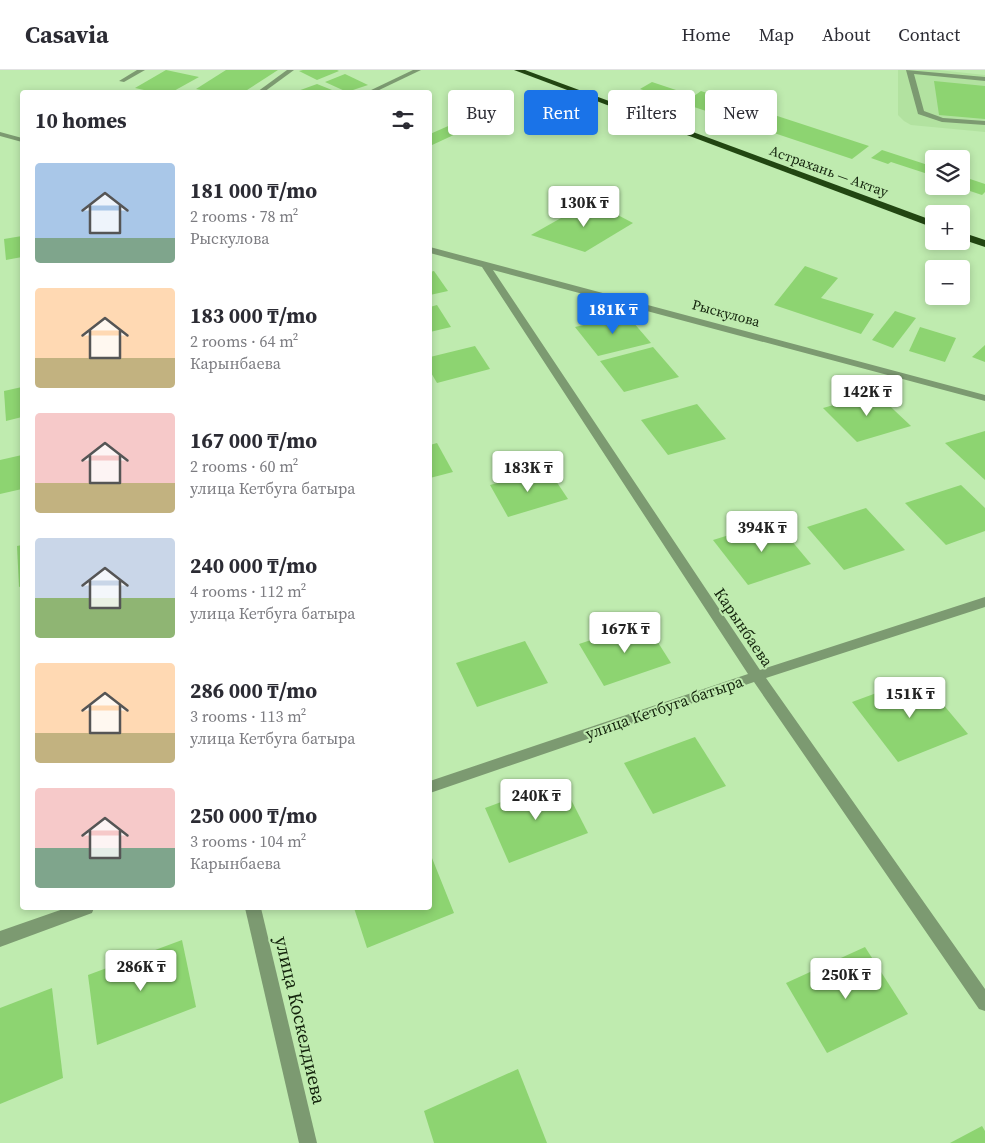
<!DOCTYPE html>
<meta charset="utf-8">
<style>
:root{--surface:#fff;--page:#f7f7f7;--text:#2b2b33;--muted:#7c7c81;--line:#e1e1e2;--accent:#1a73e8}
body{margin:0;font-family:"Source Serif 4",serif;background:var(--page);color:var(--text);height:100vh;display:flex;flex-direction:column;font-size:19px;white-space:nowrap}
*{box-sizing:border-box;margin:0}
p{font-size:16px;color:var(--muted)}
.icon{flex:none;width:28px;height:28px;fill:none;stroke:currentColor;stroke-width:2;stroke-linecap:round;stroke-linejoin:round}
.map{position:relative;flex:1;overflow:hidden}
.panel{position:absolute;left:20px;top:20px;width:412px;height:820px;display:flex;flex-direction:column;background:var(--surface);border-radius:5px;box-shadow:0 2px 8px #0003}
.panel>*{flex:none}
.hud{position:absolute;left:448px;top:20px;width:462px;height:45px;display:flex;gap:10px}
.controls{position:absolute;left:925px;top:80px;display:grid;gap:10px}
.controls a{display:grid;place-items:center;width:45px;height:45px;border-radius:5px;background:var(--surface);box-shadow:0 2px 8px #0003;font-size:25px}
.price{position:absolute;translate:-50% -42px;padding:0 11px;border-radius:5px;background:#fff;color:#222;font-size:16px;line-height:32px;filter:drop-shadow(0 1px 2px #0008)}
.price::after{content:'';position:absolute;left:50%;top:30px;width:15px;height:11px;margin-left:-8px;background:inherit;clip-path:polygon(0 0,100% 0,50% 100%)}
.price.selected{background:var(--accent);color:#fff}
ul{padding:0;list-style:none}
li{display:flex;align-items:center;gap:15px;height:125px;padding:0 15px}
li span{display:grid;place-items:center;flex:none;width:140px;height:100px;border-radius:5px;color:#555}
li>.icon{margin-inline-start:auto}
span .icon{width:60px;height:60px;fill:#fffc;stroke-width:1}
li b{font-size:21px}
h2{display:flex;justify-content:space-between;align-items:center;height:60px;padding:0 15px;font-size:21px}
.tag{padding:0 18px;border-radius:5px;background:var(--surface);box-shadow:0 2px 8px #0003;font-size:18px;line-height:45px}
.tag.selected{background:var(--accent);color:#fff}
header{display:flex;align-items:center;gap:30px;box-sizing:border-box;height:70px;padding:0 25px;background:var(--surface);border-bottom:1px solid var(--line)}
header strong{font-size:24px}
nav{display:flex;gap:28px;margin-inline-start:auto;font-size:18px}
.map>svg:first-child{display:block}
</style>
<header>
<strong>Casavia</strong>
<nav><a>Home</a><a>Map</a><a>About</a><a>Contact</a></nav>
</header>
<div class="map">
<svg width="985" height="1073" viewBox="0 0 985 1073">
<rect width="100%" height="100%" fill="#bfebaf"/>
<path fill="#b2e2a0" d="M898,0h40l47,5v57l-74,-7 -7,-4 -6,-6z"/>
<g fill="#8dd471">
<path d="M166,0l33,7 -27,15h-19l-18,-4z"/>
<path d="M226,0h52l-34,22h-33l-15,-3z"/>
<path d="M303,0h34l2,1 -22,9 -18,-9z"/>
<path d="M345,4l23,11 -21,7 -22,-10z"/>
<path d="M934,11l51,5v33l-46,-4z"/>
<path d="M652,12l42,14 7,-5 27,9 -19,12 -69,-23z"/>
<path d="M317,14l20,8h-42z"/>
<path d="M744,35l125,41 -17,13 -126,-42z"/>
<path d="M462,50l11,6 -43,20v-12z"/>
<path d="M882,80l52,17v9l-43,-14 -3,2 -17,-6z"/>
<path d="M961,106l24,8v8l-3,3 -18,-6 2,-2 -5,-2z"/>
<path d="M591,131l42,22 -48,29 -54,-17z"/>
<path d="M22,166v21l-16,3 -2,-21z"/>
<path d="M805,196l33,12 -17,20 53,16 -13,20 -87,-29z"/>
<path d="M434,201l14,20 -18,4v-23z"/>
<path d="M437,235l14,22 -21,5v-25z"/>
<path d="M895,241l21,7 -23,30 -21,-8z"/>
<path d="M627,245l24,28 -53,13 -23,-29z"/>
<path d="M920,257l36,11 -11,24 -36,-11z"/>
<path d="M985,275v17l-13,-5z"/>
<path d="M475,276l15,23 -53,14 -7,-12v-14z"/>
<path d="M653,277l26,30 -55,15 -24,-31z"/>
<path d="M22,317v30l-16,4 -2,-30z"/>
<path d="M876,323l35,33 -54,16 -34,-34z"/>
<path d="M697,334l29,35 -58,16 -27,-35z"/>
<path d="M985,361v49l-40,-37z"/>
<path d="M437,373l16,29 -23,6v-33z"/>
<path d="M22,385v34l-22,5v-34z"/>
<path d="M548,399l20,30 -60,18 -18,-32z"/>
<path d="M961,415l24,23v23l-39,14 -41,-42z"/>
<path d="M866,438l39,42 -61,20 -37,-43z"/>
<path d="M775,451l36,43 -63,21 -35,-45z"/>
<path d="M22,475v41l-3,1 -2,-41z"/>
<path d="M645,552l26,41 -67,23 -25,-42z"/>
<path d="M525,571l23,42 -71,24 -21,-44z"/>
<path d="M920,607l48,57 -70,28 -46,-60z"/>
<path d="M695,667l31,49 -73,28 -29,-51z"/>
<path d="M561,710l27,53 -79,30 -24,-55z"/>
<path d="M430,783l24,60 -87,35 -13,-40h76z"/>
<path d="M182,870l14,67 -99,38 -9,-70z"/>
<path d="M865,877l43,67 -81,39 -41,-70z"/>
<path d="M52,918l11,90 -63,26v-96z"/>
<path d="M518,999l29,74h-113l-10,-32z"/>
<path d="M982,1056l3,5v12h-35z"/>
</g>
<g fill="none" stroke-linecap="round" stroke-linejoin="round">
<g fill="#7c9a71" fill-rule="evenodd">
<path d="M137,0h8l-21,12 -5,-1z"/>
<path d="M287,0h7l-30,22h-7z"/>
<path d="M413,0h8l-46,22h-8z"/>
<path d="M906,0l79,7v4l-71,-7 10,37 19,7 42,3v4l-43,-3 -24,-8z"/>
<path d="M0,62l22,6v4l-22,-6z"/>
<path d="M430,177l555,148v6l-492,-131 267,400 225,-73v10l-219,71 219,311v22l-6,-2 -225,-327 -324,111v-12l318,-107 -266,-407 -52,-14z"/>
<path d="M66,838h28l-2,5 -92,34v-16z"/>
<path d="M245,838h16l56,235h-18z"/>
</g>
<g fill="#224612" fill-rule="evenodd">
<path d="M514,0h11l409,151v7z"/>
<path d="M961,162l24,8v7l-24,-8z"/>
</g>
</g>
<g text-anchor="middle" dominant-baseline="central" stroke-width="4" stroke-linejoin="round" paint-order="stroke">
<g font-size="14" fill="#13230c" stroke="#bfebaf">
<text transform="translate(829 101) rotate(20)">Астрахань — Актау</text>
<text transform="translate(726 243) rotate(15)">Рыскулова</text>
</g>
<g font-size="16" fill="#13230c" stroke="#bfebaf">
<text transform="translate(744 557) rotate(56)">Карынбаева</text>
<text transform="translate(664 637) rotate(-19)">улица Кетбуга батыра</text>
</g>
<g font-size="19" fill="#13230c" stroke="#bfebaf">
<text transform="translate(301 950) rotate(77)">улица Коскелдиева</text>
</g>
</g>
</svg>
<div class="controls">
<a><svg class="icon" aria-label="layers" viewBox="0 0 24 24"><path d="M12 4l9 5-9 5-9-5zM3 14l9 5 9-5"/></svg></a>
<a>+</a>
<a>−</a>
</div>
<b class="price" style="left:584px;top:158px">130K ₸</b>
<b class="price selected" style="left:613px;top:265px">181K ₸</b>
<b class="price" style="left:867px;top:347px">142K ₸</b>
<b class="price" style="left:528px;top:423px">183K ₸</b>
<b class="price" style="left:762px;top:483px">394K ₸</b>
<b class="price" style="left:625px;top:584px">167K ₸</b>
<b class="price" style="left:910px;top:649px">151K ₸</b>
<b class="price" style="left:536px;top:751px">240K ₸</b>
<b class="price" style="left:141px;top:922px">286K ₸</b>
<b class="price" style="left:846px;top:930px">250K ₸</b>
<div class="hud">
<a class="tag">Buy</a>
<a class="tag selected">Rent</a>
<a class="tag">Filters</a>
<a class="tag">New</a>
</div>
<section class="panel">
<h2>10 homes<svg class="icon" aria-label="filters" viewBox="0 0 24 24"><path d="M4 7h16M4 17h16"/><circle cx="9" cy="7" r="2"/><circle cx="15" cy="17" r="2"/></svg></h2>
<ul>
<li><span style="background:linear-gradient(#a9c7e8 75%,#7fa58c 0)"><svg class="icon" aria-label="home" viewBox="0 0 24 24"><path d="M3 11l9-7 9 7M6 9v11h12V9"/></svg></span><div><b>181 000 ₸/mo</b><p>2 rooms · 78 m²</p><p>Рыскулова</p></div></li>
<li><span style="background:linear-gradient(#ffd9b3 70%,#c2b280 0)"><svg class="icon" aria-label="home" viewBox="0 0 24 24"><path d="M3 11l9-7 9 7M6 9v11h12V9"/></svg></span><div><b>183 000 ₸/mo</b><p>2 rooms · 64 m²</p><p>Карынбаева</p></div></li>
<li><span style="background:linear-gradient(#f6c9c9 70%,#c2b280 0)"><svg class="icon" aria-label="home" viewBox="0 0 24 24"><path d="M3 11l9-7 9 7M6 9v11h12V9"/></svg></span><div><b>167 000 ₸/mo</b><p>2 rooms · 60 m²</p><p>улица Кетбуга батыра</p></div></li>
<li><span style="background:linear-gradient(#c9d6e8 60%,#8fb573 0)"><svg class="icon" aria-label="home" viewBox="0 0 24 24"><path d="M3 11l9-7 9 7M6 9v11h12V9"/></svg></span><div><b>240 000 ₸/mo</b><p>4 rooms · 112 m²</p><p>улица Кетбуга батыра</p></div></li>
<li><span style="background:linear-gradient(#ffd9b3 70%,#c2b280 0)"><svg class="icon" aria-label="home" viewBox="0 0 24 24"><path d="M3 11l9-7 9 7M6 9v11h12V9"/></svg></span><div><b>286 000 ₸/mo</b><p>3 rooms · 113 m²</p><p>улица Кетбуга батыра</p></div></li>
<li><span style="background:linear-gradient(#f6c9c9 60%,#7fa58c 0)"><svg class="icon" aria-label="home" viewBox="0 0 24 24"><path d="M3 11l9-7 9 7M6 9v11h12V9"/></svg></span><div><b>250 000 ₸/mo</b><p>3 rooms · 104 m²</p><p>Карынбаева</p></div></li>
</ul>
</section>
</div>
